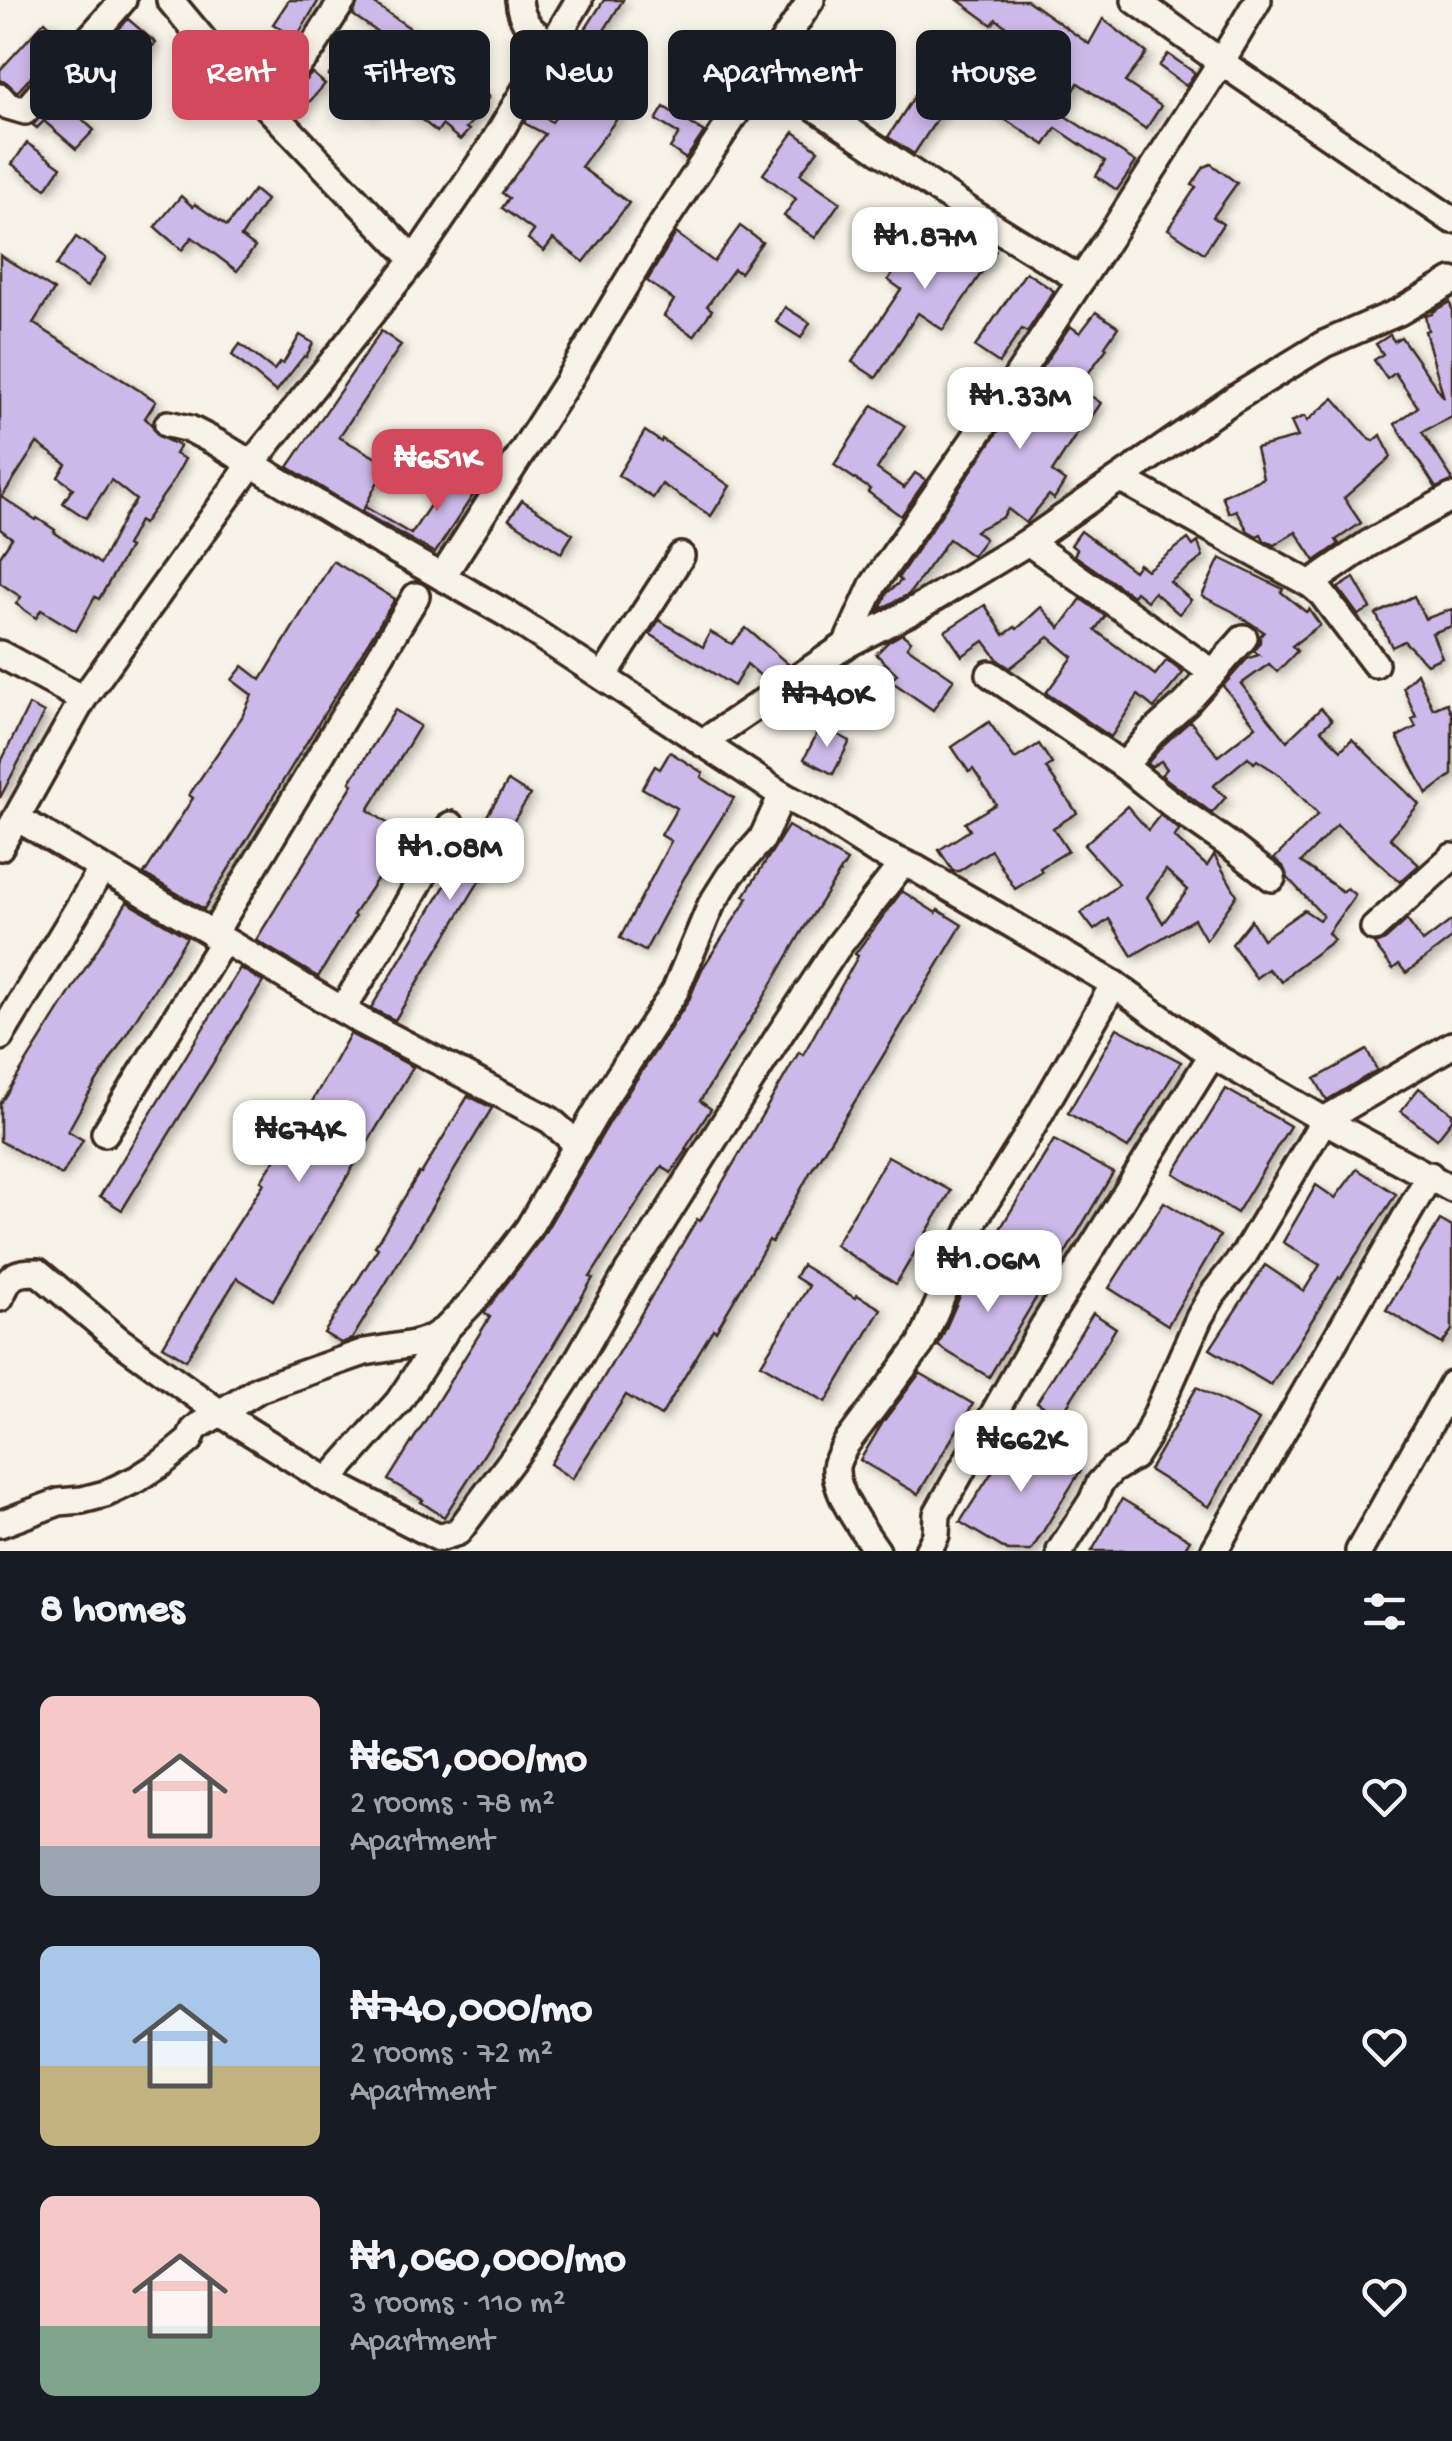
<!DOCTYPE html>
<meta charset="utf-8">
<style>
:root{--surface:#171b24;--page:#242831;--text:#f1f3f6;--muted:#9ea1a6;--accent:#d1495b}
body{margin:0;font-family:"Gochi Hand",sans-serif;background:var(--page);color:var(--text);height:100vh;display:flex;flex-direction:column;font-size:38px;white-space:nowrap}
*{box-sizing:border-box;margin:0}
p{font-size:32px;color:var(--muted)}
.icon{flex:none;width:55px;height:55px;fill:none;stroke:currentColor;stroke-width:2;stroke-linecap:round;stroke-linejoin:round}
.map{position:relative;height:1551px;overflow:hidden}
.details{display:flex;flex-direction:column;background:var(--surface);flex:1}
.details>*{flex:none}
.banner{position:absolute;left:30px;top:30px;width:1392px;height:90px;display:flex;gap:20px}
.price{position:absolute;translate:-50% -85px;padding:0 22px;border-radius:20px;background:#fff;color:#222;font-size:32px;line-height:65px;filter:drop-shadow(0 2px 5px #0008)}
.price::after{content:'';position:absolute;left:50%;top:60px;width:30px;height:22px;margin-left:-15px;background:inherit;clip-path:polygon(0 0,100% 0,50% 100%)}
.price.on{background:var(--accent);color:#fff}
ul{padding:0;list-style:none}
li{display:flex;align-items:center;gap:30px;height:250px;padding:0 40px}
li span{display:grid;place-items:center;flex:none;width:280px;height:200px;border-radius:15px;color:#555}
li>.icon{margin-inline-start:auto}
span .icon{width:120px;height:120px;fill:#fffc;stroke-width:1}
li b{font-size:42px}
h2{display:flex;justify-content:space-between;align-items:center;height:120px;padding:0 40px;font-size:42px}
.chip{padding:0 35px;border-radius:15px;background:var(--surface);box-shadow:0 5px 15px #0003;font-size:35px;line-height:90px}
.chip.on{background:var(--accent);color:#fff}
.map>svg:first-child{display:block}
</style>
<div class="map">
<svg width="1452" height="1551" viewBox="0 0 1452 1551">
<defs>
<filter id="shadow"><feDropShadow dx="4.5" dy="4.5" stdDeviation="5" flood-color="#0004"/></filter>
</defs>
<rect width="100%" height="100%" fill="#f7f3e8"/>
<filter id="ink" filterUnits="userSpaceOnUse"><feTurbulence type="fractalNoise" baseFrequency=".01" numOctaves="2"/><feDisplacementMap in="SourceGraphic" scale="20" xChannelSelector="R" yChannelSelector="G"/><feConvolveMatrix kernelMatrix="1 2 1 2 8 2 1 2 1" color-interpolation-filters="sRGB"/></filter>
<g filter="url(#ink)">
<g fill="#cdb9e9" stroke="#3b2a1e" stroke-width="2.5" fill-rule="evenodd" filter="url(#shadow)">
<path d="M289,0h30l-23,38 -23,-14z"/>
<path d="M359,0h10l54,37 -7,9 45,44 8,-10 20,17 -9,10 3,3 -17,18 3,2 -9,10 -18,-15 -5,7 -49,-39 -17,19 -42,-37 20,-24 8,7 35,-16 -39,-27z"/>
<path d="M604,0h19l-38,61 48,36 -52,70 48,36 -45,59 -31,-23 -9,12 -16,-12 6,-8 -32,-23 7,-10 -7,-5 43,-59 -21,-11 7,-12 21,11 16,-22 -10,-6 12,-19 -9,-8z"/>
<path d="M958,0h69l62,44 14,-25 44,34 -22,29 36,24 -15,23 -68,-46 -16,31 74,48 -19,28 -21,-14 9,-15 -49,-33 -11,17 -61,-39 15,-23 17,11 22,-44 -42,-31 -4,6z"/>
<path d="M128,19l28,24 -10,9 3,2 -39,45 -23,-20 -24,23 31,28 -18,19 -32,-28 -7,7 -4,-3z"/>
<path d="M45,21l20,19 -48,52 -11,-10 -6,-1v-11z"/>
<path d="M1168,54l27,19 -9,13 -27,-20z"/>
<path d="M312,73l13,11 -27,31 -12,-12z"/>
<path d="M921,86l26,18 -33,50 -26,-17z"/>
<path d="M664,107l40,25 -18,27 -16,-11 9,-14 -23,-14z"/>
<path d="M794,132l24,18 -18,24 40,28 -25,36 -31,-22 12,-17 -33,-25z"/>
<path d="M27,143l34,24 -15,22 -34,-25z"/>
<path d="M1211,164l26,19 -24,34 10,7 -19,29 -36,-24 28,-42 -4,-2 12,-18z"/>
<path d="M254,190l12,10 -25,37 14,10 -18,24 -45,-34 -10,13 -27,-23 26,-31 12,11 2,-3 32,22z"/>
<path d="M740,226l22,16 -22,31 -6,-4 -27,37 5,4 -18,26 -30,-20 10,-16 -27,-19 29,-48 38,29z"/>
<path d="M944,228l18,13 5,-7 29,17 -53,79 -25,-17 -42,65 -24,-16 49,-73 -13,-9 32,-47 11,13z"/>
<path d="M76,237l30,21 -19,29 -31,-21z"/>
<path d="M0,255l54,35 -21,33 123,78 -11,17 7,7 6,11 22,10 -5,8 10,5 -15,27 -27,38 -4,-3 -13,25 3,2 -30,51 -4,-2 -19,34 -35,-21 -5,8 -20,-14 5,-7 -21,-14v-27l12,-18 -12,-9zM37,443l29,21 -8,13 15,11 -10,15 23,15 25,-38 25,20 -11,16 -25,48 -46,-32 1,-2 -18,-12 -1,2 -34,-23z"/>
<path d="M1026,272l28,19 -27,41 -5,-3 -23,34 -24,-16z"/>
<path d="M1450,302l2,8v107l-30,15 30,46v3l-16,7 -41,-64 23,-17 -23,-34 -8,6 -13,-19 9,-6 -7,-10 14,-9 4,6 7,-4 43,61 -19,-67 3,-1 -3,-14 7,-2v-2z"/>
<path d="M785,307l25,16 -9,15 -25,-16z"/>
<path d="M1096,312l22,15 -13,19 2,2 -29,39 23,16 -18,26 -2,-2 -29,45 13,9 -11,18 -5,-4 -23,28 -18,-14 -5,8 -28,14 10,8 -13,17 -23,-17 -40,55 -29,15 7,-16 14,-12 -3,-3 172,-252 10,7z"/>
<path d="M381,331l20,14 -62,92 48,27 -25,48 -74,-45z"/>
<path d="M300,335l13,8 -7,14 -2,-1 -28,36 -44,-37 8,-11 34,26 6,-8 3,2z"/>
<path d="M1334,398l35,41 5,2 7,-6 10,22 -47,41 17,25 -25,17 3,4 -24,17 -19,-29 -22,13 -10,-5 -3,-6 -4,2 -9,-5 -12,-21 -7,3 -7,-17 41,-18 -7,-30 42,-11 -7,-15 14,-6 2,5z"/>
<path d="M873,405l32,21 -28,43 27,19 11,-15 11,7 -25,36 -33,-24 2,-3 -36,-24z"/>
<path d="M645,431l16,11 1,-3 68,47 -19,30 -49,-32 -9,14 -35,-23z"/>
<path d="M452,472l25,17 -42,64 -73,-41 3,-5 46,27z"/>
<path d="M522,500l51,34 -12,19 -52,-34z"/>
<path d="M1081,531l53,40 5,-7 8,6 41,-31 5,7 5,-4 5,15 -33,25 21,18 -12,14 -25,-22 -7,9 -11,-9 -3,4 -59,-41 3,-5 -6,-5z"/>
<path d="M1220,558l63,31 -2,3 25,20 3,-3 11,16 -28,21 5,5 -20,21 -8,-8 -28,20 46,57 34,-33 11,12 -11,10 20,20 11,-11 67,65 -29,34 29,27 -19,17 -63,-57 -36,37 42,30 4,-4 8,7 -27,38 6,7 -42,31 -10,11 -14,-13 -12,9 -24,-34 19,-24 12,19 41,-29 15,10 4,-4 -35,-38 -5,-12 -9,-7 44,-45 -38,-39 -23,-15 -3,3 -6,-6 -35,29 13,11 -14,16 -51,-38 6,-6 -6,-8 -10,6 -4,-3 16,-19 27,-24 28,35 38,-30 -33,-40 25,-28 11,-3 -5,-4 6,-9v-6l4,-4 -32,-21 -30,-15z"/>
<path d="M333,561l62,38 -191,310 -60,-35 49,-76 -4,-3 53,-78 10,-22 -20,-15 11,-14 18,14z"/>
<path d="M1354,578l17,30 -13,7 -20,-27z"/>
<path d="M1414,596l11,23 27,-10v17l-20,7 10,24 -15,7 -23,-23 -12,6 -16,-33z"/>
<path d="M1081,599l24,17 -10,14 60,45 12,-15 16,13 -29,35 -16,-13 -27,42 -65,-44 27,-36 -24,-20 -39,31 -11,-7 -15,-20 -22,15 -17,-25 40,-26 19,30 11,-8 2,2 24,-22 19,21z"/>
<path d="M659,620l44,27 7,-15 22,12 14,-16 42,36 -15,11 -5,-4 -6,6 -15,-13 -13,22 -84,-52z"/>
<path d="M902,634l9,7 -4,6 47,32 -21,31 -42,-29 6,-7 -21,-20 12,-12z"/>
<path d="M1417,673l16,36 14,-6 5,12v60l-25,19 -30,-57 19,-10 -4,-8 4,-2 -13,-30z"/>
<path d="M29,705l15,8 -44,85v-34z"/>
<path d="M395,710l25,16 -52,84 38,26 -53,79 2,2 -37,60 -62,-37 97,-156 -3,-2z"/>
<path d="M989,722l26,37 24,-15 13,20 -6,4 31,45 -24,15 15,23 -28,17 2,4 -27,17 -24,-39 -32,21h-6l-14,-21 31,-20 -5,-7 31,-19 -23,-35 -4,3 -17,-25z"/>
<path d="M821,726l29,15 -17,33 -29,-15z"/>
<path d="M670,752l33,21 -2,4 33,21 -50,80 -39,73 -25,-13 51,-97 -10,-6 16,-27 -35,-20 13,-22 5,3z"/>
<path d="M508,781l22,14 -50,79 3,1 -88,145 -24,-12z"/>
<path d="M1127,806l21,24 12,-15 20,15 -6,7 33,29 7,-11 23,40 -31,45 -12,-21 -62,37 -23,-37 -15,11 -13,-17 38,-29 -35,-39zM1166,870l22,20 -25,33 -16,-26z"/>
<path d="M788,826l59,35 -46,72 -42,73 -59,95 11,8 -26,40 2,1 -16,23 -9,-7 -10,14 -62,97 3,1 -43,73 -106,166 -23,-15 2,-2 -35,-20 102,-163 -6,-4 58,-76 79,-134 68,-103 13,-31 46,-71 -4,-2z"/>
<path d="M902,891l34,22 2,-3 24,15 -93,154 -58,92 -39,71 -3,-2 -53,91 -3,-2 -52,87 -35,-21 -54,84 -22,-15 48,-77 99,-168 3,2 99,-169 4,3 55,-99 -3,-2z"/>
<path d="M127,902l60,35 -100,160 -19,34 15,9 -21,35 -62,-34v-37z"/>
<path d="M1407,920l16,22 29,-22v18l-46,35 -7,-9 -6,5 -19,-25 11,-4z"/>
<path d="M240,968l23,14 -141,228 -22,-14z"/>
<path d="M1117,1028l64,34 -53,86 -60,-35z"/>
<path d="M350,1034l63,33 -140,233 -36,-22 -51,82 -23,-14 47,-79 54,-84 -3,-2 44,-67z"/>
<path d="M1367,1050l10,20 -50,30 -12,-21z"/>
<path d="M1419,1088l33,25v7l-15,19 -36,-28z"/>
<path d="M1226,1089l64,37 -53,87 -63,-40z"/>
<path d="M468,1096l24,12 -140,231 -11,4 -17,-10 54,-85 -3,-2 44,-73 2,1z"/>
<path d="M1054,1140l59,33 -53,89 -60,-33z"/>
<path d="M888,1156l63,35 -55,93 -61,-39z"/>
<path d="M1357,1169l39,25 -55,84 -2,-1 -68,108 -61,-36 55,-84 39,26 16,-26 -37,-23 33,-57 19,13z"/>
<path d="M1164,1202l56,34 -52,89 -59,-37z"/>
<path d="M1440,1220l12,7v103l-10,14 -56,-34z"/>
<path d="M982,1255l34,21 2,-3 24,15 -53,89 -51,-31 28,-64z"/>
<path d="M802,1265l53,33 2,-3 24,14 -55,93 -65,-38 48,-78 -14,-9z"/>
<path d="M1093,1313l23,15 -56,89 -23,-15z"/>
<path d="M920,1373l53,31 -55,90 -58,-34 23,-38z"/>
<path d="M1197,1387l62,33 -50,87 -60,-37z"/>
<path d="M1019,1430l62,40 -50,81h-23l-48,-29z"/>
<path d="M1122,1499l68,41 -7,11h-91z"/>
</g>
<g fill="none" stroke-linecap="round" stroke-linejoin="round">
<defs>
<g id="minor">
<path d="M170,0l35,42 209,218"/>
<path d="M519,0c2,24 14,32 33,45"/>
<path d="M1135,0l86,62 231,158"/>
<path d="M764,73l213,143 104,64"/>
<path d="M0,97l8,9 17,5c31,-38 66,-73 98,-111"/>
<path d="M265,102l45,-51 33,-51"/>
<path d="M168,424l22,5 29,15 160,97 128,73 275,181 43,23 51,33 41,18 197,115 98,71 112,65 128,69"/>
<path d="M1121,479l189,105 12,10 53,70"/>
<path d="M1028,542l185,131"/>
<path d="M442,577l124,-193 90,-150 155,-234"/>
<path d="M1310,584l58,-40 84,-47"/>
<path d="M846,645l27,-60 142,-205 97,-147 109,-171 37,-62"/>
<path d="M0,654l83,45"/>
<path d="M990,674l134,92 55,44 52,36 41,32"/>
<path d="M603,677l78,-121"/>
<path d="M702,743l144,-98 72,-37 110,-66 206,-143 90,-55 75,-32 53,-31"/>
<path d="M1124,766l27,-32 35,-31 58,-65"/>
<path d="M17,818l344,203 189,99 28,25"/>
<path d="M0,847l83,-148 169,-236 162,-203 75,-110 90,-150"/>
<path d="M1374,928l78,-71"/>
<path d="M213,935l203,-339"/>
<path d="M342,1010l62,-100 47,-85"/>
<path d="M0,1037l102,-168"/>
<path d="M105,1133l118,-192"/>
<path d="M0,1298c10,-22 12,-26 38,-26l82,69 100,72 108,68 111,57 19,-6 66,-88 42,-64 63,-110 25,-35 126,-201 56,-85 67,-86"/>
<path d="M328,1481l71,-80 45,-68"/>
<path d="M0,1524l59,-22 23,-2 23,-6 32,-15 25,-16 28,-23 4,-10 6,-5 59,-36 106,-37 49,-8 18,-6 15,-10 27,-28 54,-71 79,-135 68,-103 36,-86 19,-30 32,-36 20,-44"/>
<path d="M877,1551c-14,-21 -43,-58 -41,-84 1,-8 6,-15 10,-23l75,-100 55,-127 51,-81 87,-152"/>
<path d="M928,1551l8,-16 1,-21 107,-189 168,-270"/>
<path d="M1060,1551l32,-50 8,-18 12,-13 22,-13 12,-19 53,-120 14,-24 31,-39 80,-135 128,-75"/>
<path d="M1214,1551l216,-376"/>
<path d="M1359,1551l93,-167"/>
</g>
</defs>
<use href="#minor" stroke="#3b2a1e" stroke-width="32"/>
<use href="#minor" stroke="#f7f3e8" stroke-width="25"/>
</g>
</g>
</svg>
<b class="price" style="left:925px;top:292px">₦1.87M</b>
<b class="price" style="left:1020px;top:452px">₦1.33M</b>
<b class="price on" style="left:437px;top:514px">₦651K</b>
<b class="price" style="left:827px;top:750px">₦740K</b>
<b class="price" style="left:450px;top:903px">₦1.08M</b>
<b class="price" style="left:299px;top:1185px">₦674K</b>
<b class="price" style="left:988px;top:1315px">₦1.06M</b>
<b class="price" style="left:1021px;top:1495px">₦662K</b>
<div class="banner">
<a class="chip">Buy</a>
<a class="chip on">Rent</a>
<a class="chip">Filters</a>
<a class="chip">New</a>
<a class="chip">Apartment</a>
<a class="chip">House</a>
</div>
</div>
<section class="details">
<h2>8 homes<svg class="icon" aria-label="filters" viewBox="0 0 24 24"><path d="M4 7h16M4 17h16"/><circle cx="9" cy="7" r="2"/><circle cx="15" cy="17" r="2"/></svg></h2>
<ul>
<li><span style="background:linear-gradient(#f6c9c9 75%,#9aa5b1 0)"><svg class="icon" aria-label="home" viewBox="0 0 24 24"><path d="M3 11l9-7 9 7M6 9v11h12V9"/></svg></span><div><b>₦651,000/mo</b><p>2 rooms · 78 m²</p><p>Apartment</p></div><svg class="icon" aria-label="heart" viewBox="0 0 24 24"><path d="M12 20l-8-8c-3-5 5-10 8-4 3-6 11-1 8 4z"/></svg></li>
<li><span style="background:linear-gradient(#a9c7e8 60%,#c2b280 0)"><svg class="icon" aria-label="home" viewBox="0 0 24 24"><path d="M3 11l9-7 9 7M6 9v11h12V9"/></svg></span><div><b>₦740,000/mo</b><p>2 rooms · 72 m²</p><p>Apartment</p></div><svg class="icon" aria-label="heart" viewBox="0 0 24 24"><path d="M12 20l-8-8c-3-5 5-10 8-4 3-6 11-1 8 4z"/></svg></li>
<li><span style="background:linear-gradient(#f6c9c9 65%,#7fa58c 0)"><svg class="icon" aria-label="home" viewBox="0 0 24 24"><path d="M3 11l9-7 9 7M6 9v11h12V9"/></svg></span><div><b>₦1,060,000/mo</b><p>3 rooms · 110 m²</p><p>Apartment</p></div><svg class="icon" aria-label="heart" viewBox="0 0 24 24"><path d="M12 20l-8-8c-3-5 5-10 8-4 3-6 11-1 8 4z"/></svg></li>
</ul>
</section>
